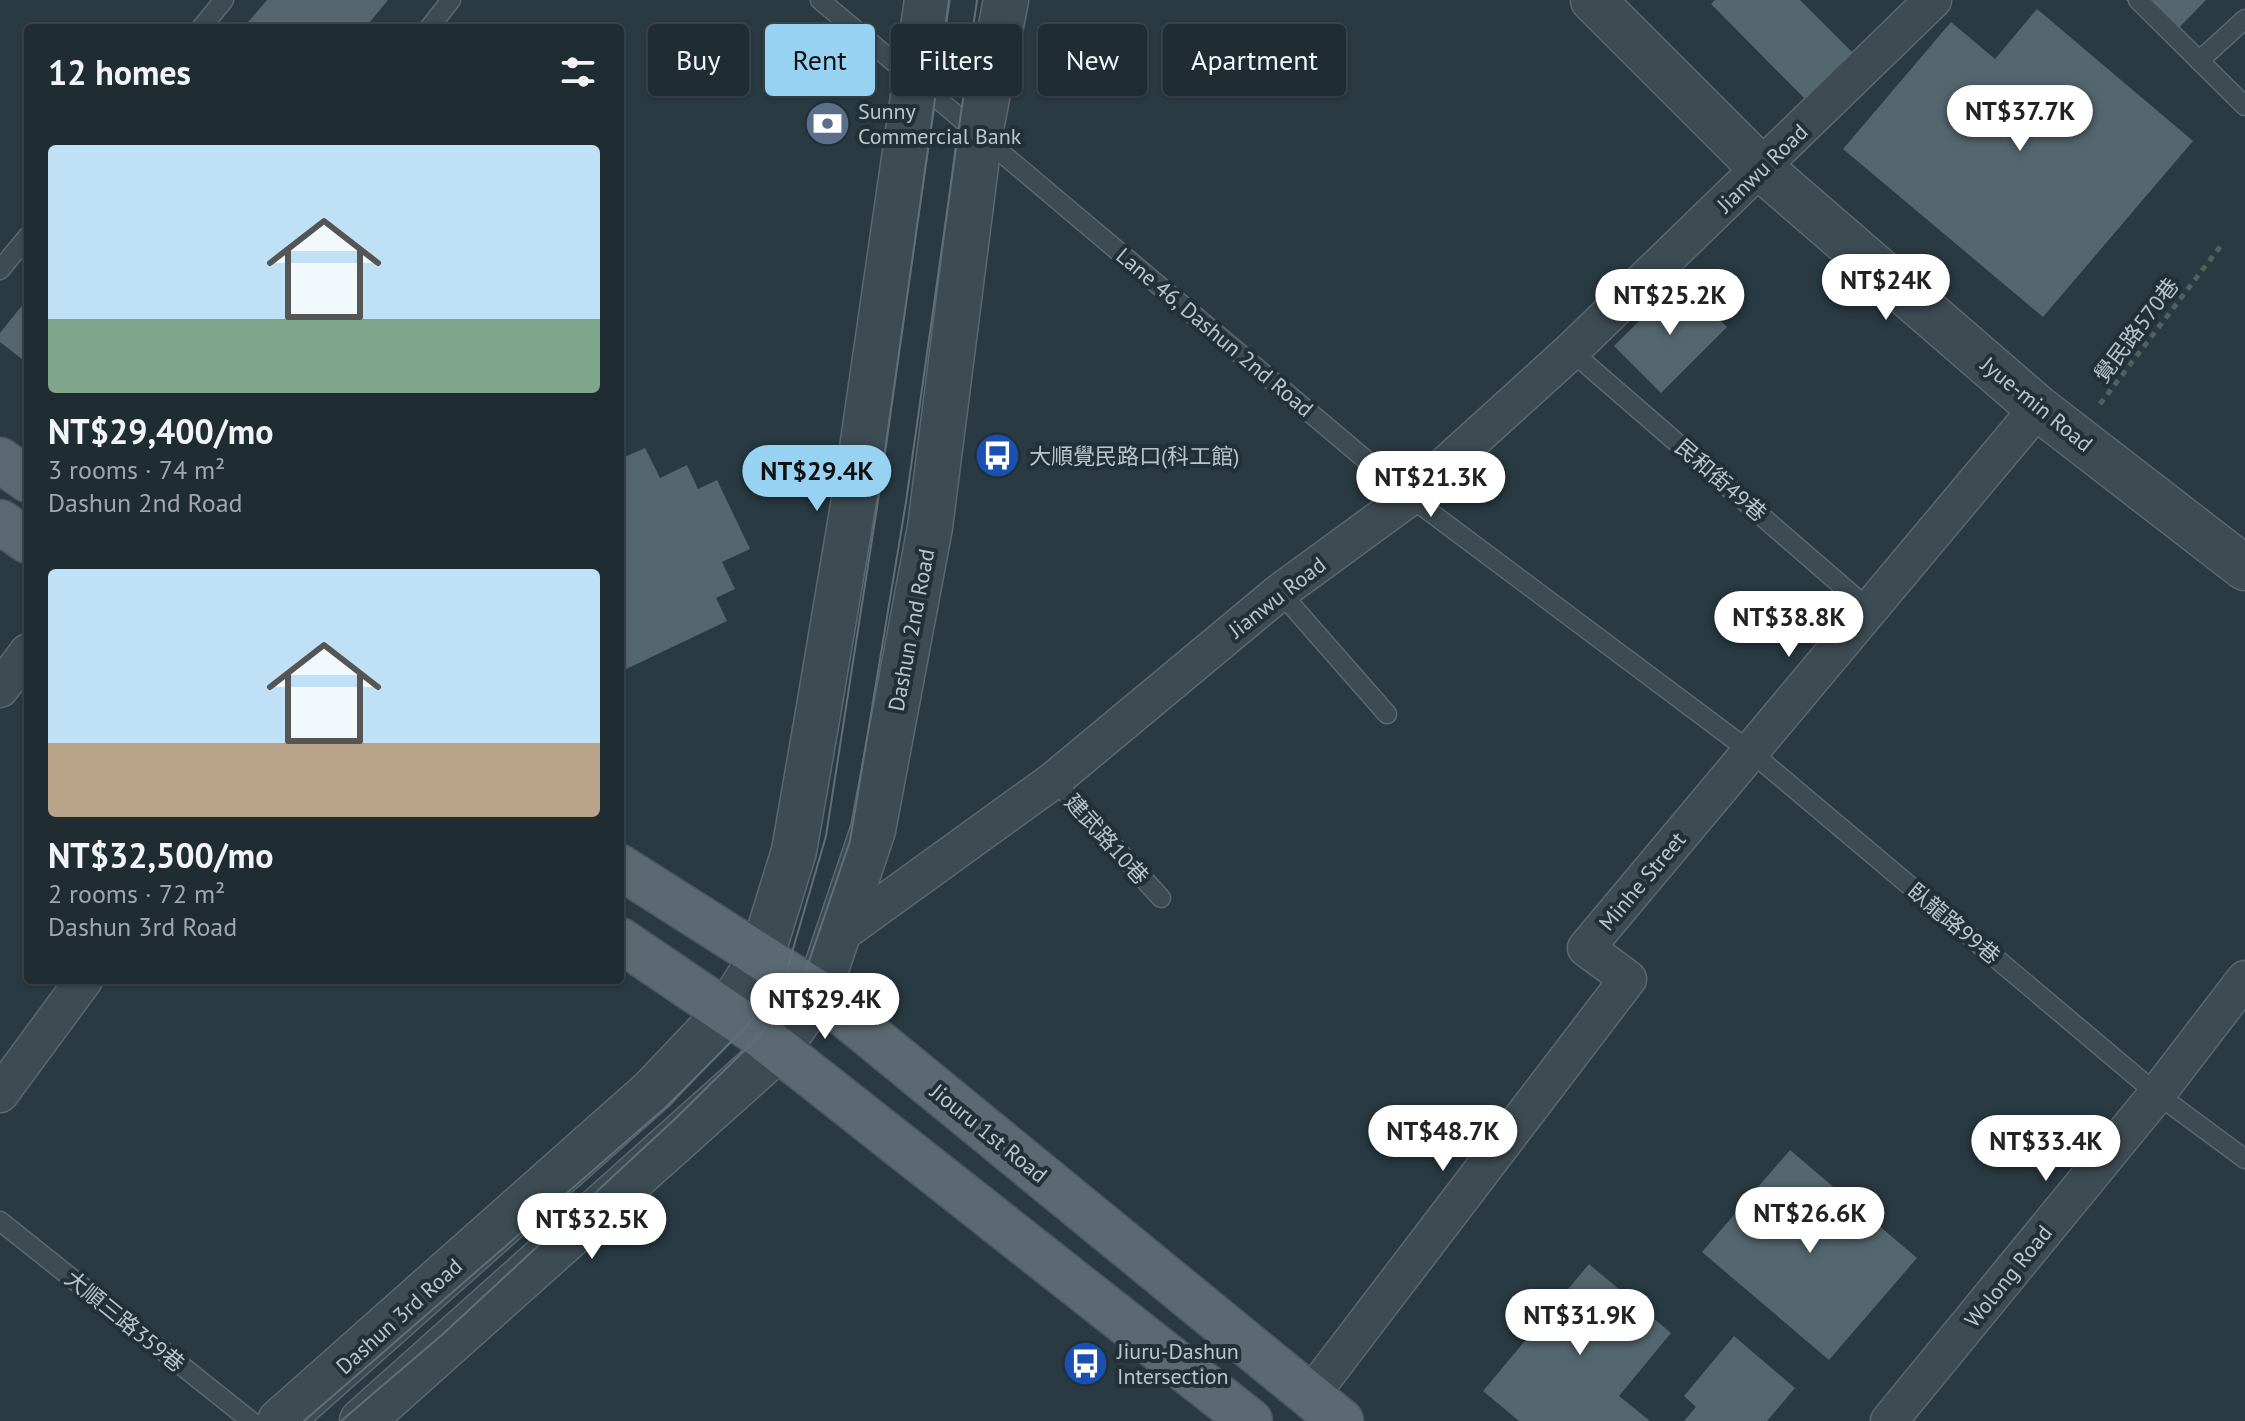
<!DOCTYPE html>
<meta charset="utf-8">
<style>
:root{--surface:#1f2c32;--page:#2c383e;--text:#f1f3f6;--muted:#a1a7ac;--line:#3c484d;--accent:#98d2f3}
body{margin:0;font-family:"PT Sans","Noto Sans TC",sans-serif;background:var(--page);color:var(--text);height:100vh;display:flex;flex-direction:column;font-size:30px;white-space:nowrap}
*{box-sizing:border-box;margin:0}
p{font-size:26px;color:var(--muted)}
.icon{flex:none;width:44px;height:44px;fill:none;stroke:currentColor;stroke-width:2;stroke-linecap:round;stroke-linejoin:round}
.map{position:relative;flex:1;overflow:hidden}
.drawer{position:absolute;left:24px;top:24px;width:600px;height:960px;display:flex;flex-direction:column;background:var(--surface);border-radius:8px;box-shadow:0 2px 6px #0004,0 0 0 2px var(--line)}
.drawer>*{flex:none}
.top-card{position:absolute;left:648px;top:24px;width:760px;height:72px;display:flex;gap:16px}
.price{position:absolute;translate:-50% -68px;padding:0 18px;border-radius:28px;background:#fff;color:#222;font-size:26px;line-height:52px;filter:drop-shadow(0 2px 4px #0008)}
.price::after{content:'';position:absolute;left:50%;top:48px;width:24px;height:18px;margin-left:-12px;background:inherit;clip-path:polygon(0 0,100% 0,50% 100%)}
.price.current{background:var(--accent);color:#111}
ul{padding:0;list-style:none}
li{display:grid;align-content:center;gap:16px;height:424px;padding:0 24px}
li span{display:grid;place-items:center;height:248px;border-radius:8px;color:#555}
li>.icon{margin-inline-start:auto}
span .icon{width:144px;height:144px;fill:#fffc;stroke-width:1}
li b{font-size:34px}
h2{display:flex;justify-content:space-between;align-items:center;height:96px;padding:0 24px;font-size:34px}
.tag{padding:0 28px;border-radius:8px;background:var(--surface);box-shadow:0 2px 6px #0004,0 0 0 2px var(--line);font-size:28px;line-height:72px}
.tag.current{background:var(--accent);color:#111}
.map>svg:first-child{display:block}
</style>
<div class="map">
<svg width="2245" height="1421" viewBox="0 0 2245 1421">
<rect width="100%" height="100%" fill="#293a42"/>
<g fill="#54676f">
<path d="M267,0h121l-23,28h-122z"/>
<path d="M1715,0h85l62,62 -47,47 -104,-105z"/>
<path d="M2126,0h80l-39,40z"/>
<path d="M2037,9l156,132 -150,176 -200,-168 108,-127 44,37z"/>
<path d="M1679,281l48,46 -66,66 -47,-47z"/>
<path d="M28,298v66l-28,-22v-9z"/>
<path d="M645,448l15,30 27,-13 11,24 19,-9 33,69 -28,13 13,27 -19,9 11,23 -107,51v-213z"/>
<path d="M1790,1150l127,108 -88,102 -127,-108z"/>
<path d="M1589,1264l82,69 -52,63 31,25h-131l-36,-30z"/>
<path d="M1734,1336l61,52 -28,33h-83l12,-14 -12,-11z"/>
</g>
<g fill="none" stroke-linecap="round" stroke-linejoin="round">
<defs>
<g id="service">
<path d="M820,0l590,497 341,255 406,342 88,65"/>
<path d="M2138,0l107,106"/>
<path d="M201,28l23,-28"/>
<path d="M429,28l22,-28"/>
<path d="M2199,61l46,-42"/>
<path d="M0,270l28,-34"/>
<path d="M1571,351l299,259"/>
<path d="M1280,592l107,122"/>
<path d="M1054,780l107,118"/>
<path d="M0,1221l251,200"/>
</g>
<g id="minor">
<path d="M0,689l28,-37"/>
<path d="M841,934l213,-154 226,-188 130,-95 161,-146 362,-351"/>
<path d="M0,1094l84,-114"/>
<path d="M1310,1396l318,-417 -42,-31 452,-540"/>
<path d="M1889,1421l268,-327 88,-115"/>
</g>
<g id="tertiary">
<path d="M1593,0l169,169 276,239 207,160"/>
<path d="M280,1421l373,-331 74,-78 34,-54 33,-107 24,-138 40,-237 69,-476"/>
<path d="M362,1421l415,-371 41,-57 55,-163 57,-303 50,-393 26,-134"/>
</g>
<g id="primary">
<path d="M0,460l28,20"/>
<path d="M0,522l28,19"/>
<path d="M620,867l198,126 523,428"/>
<path d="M620,940l140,95 490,386"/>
</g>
</defs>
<use href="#service" stroke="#5b686f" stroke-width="21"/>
<use href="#minor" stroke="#5b686f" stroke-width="39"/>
<use href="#tertiary" stroke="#5b686f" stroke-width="47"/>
<use href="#primary" stroke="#4a575e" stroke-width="47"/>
<path stroke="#4d6360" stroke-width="5" stroke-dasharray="6 6" stroke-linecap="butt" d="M2100,404l123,-161"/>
<use href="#service" stroke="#3d4b52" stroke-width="18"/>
<use href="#minor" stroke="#3d4b52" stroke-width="36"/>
<use href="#tertiary" stroke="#3d4b52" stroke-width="44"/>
<use href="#primary" stroke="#5b6a72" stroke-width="44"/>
<g stroke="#5f7079" stroke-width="2">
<path d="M304,1421l362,-314 81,-81 39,-53 40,-137 54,-348 69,-488"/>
<path d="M341,1421l102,-87 233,-216 84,-83 42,-53 48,-141 56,-339 71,-502"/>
</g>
</g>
<defs>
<symbol id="bank-disc" viewBox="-11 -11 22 22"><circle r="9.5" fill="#5c6f8a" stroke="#223037"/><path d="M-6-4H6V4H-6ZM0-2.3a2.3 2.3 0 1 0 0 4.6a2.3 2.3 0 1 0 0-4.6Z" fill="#fff"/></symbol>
<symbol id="bus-disc" viewBox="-11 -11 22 22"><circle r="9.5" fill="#1a4fb4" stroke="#223037"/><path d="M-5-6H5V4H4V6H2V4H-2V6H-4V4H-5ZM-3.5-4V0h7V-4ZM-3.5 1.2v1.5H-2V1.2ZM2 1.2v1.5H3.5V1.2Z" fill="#fff"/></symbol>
</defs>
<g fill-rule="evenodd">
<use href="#bank-disc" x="802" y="98" width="51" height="51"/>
<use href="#bus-disc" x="972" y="430" width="51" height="51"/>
<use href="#bus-disc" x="1060" y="1338" width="51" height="51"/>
</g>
<g text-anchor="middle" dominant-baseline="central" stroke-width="8" stroke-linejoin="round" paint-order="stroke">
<g font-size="22" fill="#bac5cc" stroke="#223037" text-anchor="start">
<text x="858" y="111">Sunny<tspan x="858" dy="25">Commercial Bank</tspan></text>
<text x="1029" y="456">大順覺民路口(科工館)</text>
<text x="1117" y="1351">Jiuru-Dashun<tspan x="1117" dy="25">Intersection</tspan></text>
</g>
<g font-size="22" fill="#bac5cc" stroke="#223037">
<text transform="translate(1762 168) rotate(-44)">Jianwu Road</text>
<text transform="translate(2136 330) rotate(-53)">覺民路570巷</text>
<text transform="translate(1215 332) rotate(40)">Lane 46, Dashun 2nd Road</text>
<text transform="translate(2037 404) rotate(39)">Jyue-min Road</text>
<text transform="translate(1721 480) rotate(41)">民和街49巷</text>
<text transform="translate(1277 597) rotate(-38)">Jianwu Road</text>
<text transform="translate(911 630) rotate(-79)">Dashun 2nd Road</text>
<text transform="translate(1107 839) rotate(48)">建武路10巷</text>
<text transform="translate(1642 881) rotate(-50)">Minhe Street</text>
<text transform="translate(1954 923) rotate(40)">臥龍路99巷</text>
<text transform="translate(989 1133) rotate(39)">Jiouru 1st Road</text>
<text transform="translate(2008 1276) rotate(-51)">Wolong Road</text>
<text transform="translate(399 1316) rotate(-42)">Dashun 3rd Road</text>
<text transform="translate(125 1321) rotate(39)">大順三路359巷</text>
</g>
</g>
</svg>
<b class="price" style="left:2020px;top:153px">NT$37.7K</b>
<b class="price" style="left:1886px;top:322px">NT$24K</b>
<b class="price" style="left:1670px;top:337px">NT$25.2K</b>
<b class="price current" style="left:817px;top:513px">NT$29.4K</b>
<b class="price" style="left:1431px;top:519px">NT$21.3K</b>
<b class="price" style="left:1789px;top:659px">NT$38.8K</b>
<b class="price" style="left:825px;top:1041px">NT$29.4K</b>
<b class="price" style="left:1443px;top:1173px">NT$48.7K</b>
<b class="price" style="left:2046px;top:1183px">NT$33.4K</b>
<b class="price" style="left:1810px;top:1255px">NT$26.6K</b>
<b class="price" style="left:592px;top:1261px">NT$32.5K</b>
<b class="price" style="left:1580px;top:1357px">NT$31.9K</b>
<div class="top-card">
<a class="tag">Buy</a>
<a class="tag current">Rent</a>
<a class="tag">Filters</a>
<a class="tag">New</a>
<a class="tag">Apartment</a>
</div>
<section class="drawer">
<h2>12 homes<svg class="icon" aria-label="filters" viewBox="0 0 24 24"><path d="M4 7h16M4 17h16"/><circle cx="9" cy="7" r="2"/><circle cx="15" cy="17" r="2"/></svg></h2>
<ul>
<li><span style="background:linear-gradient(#bfe0f5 70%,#7fa58c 0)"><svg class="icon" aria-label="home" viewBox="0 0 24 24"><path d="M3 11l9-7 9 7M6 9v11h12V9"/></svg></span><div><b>NT$29,400/mo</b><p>3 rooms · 74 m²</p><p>Dashun 2nd Road</p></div></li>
<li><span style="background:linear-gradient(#bfe0f5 70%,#b9a48a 0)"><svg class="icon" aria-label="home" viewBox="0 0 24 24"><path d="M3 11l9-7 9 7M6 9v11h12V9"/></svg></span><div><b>NT$32,500/mo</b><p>2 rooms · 72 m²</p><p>Dashun 3rd Road</p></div></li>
</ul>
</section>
</div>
